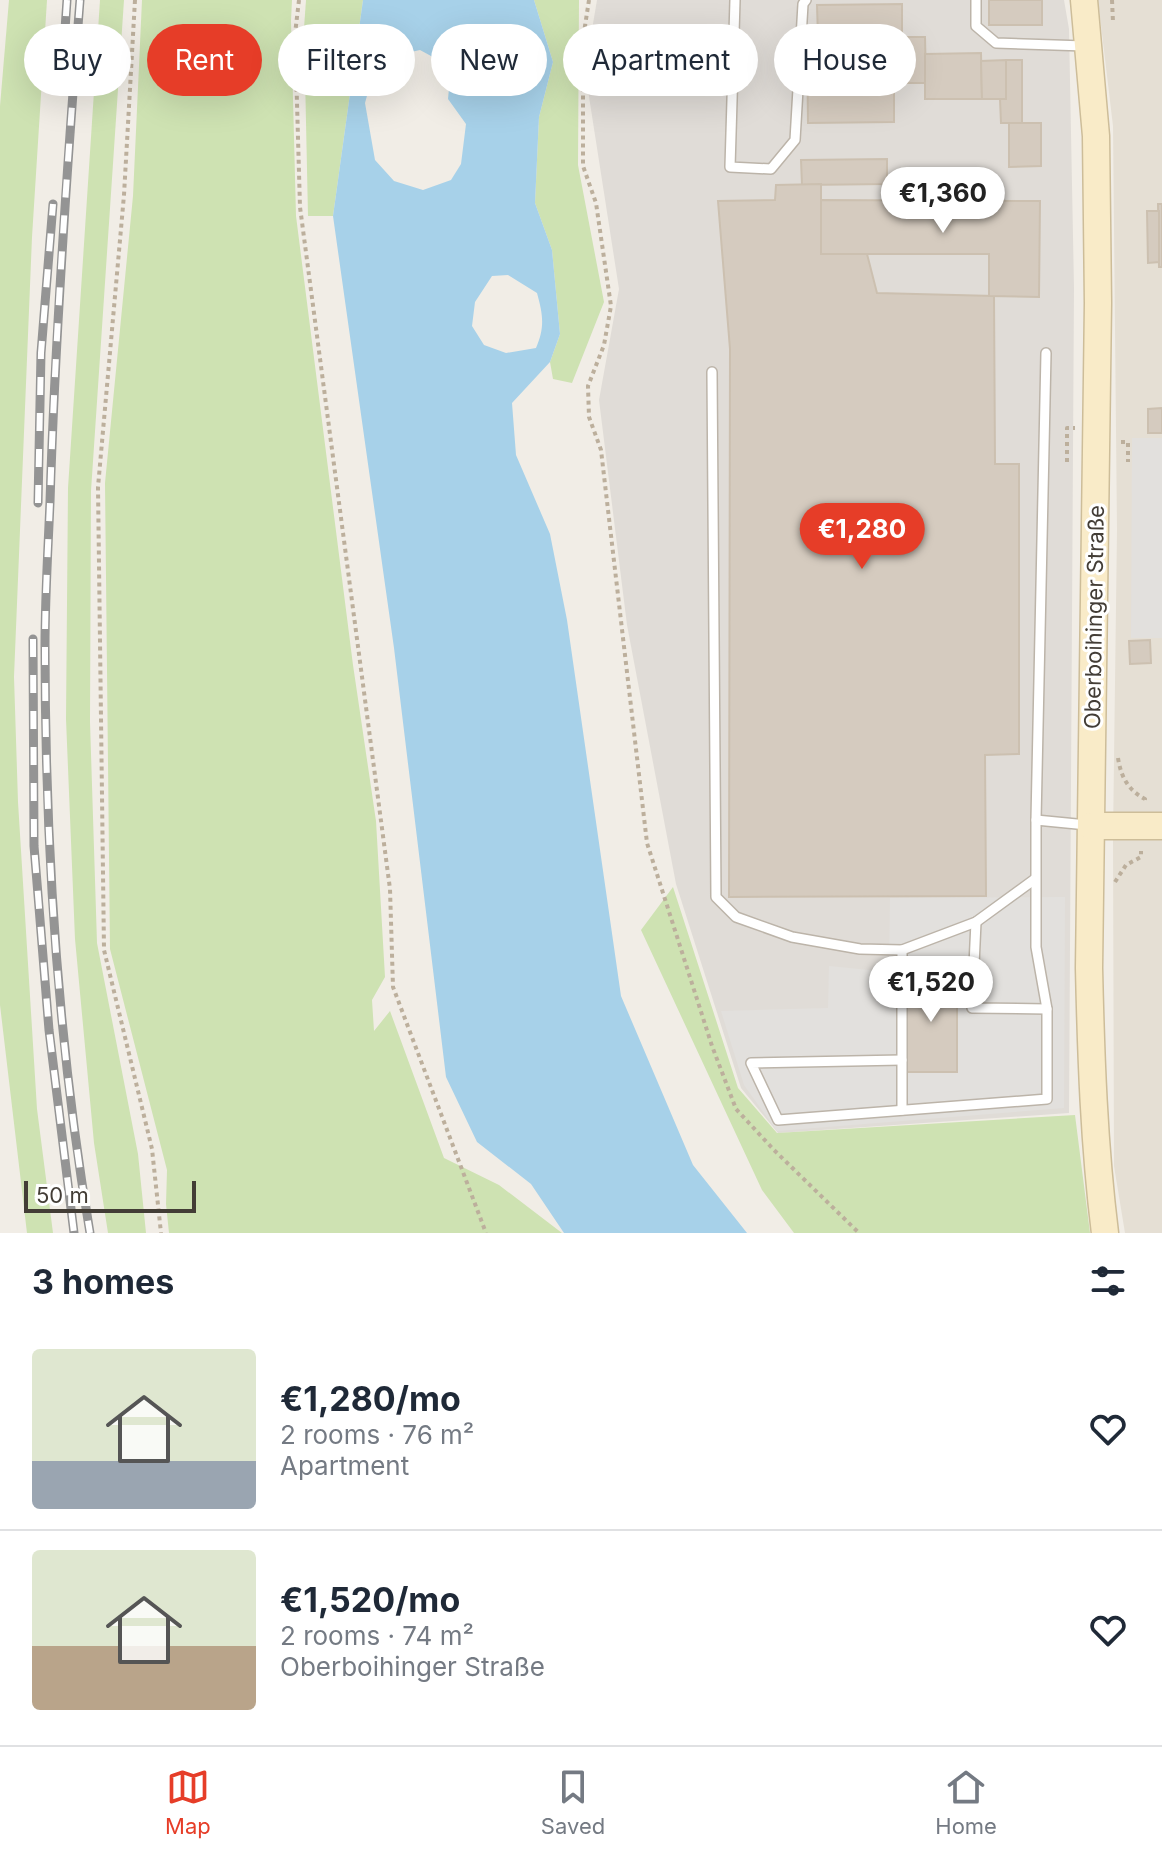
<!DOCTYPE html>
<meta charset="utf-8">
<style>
:root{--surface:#fff;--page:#f2f2f3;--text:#1f2937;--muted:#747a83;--line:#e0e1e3;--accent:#e63d28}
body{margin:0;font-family:Inter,sans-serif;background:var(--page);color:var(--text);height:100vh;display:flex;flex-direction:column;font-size:30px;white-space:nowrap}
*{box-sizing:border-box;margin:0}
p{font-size:26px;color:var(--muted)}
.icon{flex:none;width:44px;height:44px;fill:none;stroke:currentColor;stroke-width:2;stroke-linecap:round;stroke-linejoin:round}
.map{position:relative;height:1233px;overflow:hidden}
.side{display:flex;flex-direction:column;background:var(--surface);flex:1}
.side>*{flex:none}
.top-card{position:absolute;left:24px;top:24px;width:1114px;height:72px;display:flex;gap:16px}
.scale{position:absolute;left:24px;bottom:20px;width:172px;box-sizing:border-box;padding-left:8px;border:4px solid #433d36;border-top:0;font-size:22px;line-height:28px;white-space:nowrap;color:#433d36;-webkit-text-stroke:6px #fff;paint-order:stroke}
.price{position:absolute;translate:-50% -68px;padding:0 18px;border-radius:28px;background:#fff;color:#222;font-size:26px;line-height:52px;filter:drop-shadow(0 2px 4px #0008)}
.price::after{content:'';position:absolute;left:50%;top:48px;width:24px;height:18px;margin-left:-12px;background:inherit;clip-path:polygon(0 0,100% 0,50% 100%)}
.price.on{background:var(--accent);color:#fff}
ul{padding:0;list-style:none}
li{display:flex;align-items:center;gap:24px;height:200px;padding:0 32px}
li+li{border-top:2px solid var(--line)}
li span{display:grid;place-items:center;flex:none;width:224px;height:160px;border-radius:8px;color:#555}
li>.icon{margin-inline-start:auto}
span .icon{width:96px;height:96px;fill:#fffc;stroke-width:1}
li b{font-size:34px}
h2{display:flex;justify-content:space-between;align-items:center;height:96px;padding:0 32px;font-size:34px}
.tag{padding:0 28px;border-radius:36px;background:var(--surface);box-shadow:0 8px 32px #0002;font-size:28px;line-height:72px}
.tag.on{background:var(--accent);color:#fff}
.tab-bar{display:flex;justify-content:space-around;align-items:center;height:112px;border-top:2px solid var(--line);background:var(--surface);font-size:22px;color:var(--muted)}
.tab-bar a{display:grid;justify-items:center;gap:4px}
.tab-bar .on{color:var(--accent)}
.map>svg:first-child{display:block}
</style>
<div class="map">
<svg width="1162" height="1233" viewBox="0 0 1162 1233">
<rect width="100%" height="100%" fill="#f1ede6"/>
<path fill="#e5dfd4" d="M1098,0h64v1233h-37l-11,-67 -1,-329 4,-307 -4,-404z"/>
<path fill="#e0dcd7" d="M597,0h467l5,29 5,259 -5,825 -291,20 -37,-45 -65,-204 -49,-259 -28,-225 20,-111 -34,-218z"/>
<g fill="#cee2b2">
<path d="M9,0h38l-15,237 -18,440 4,125 19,307 16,124h-26l-27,-228v-899z"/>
<path d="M100,0h24l-33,491 -1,231 7,221 41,211 8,79h-38l-14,-90 -19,-204 -9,-220 2,-231z"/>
<path d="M142,0h150l-1,21 5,195 57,449 23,156 9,156 -13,23 2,31 16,-20 54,147 55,27 63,48h-393l-3,-29 1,-34 -57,-221 -5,-466 28,-287z"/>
<path d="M306,0h57l-30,216h-25l-4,-188z"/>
<path d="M534,0h45l-1,165 26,137 -32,81 -19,-4 -3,-17 10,-28 -8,-84 -17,-47 4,-86 14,-55z"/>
<path d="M673,887l65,201 39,45 298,-18 15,118h-296l-32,-43 -121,-260z"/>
</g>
<g fill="#e2e0dd">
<path d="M1132,438h30v200h-31z"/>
<path d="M1065,897l-1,211 -287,23 -33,-46 -23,-74 107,-3 1,-42 60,6 1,-74z"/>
</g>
<path fill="#a7d1e9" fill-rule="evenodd" d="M363,0h171l19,62 -14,55 -4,86 17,47 8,84 -10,28 -38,41 4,52 34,79 17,86 54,376 72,169 54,68h-183l-33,-49 -54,-42 -31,-65 -52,-429 -61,-432zM420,50l22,12 8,16 -2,21 18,25 -5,40 -10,16 -28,10 -29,-9 -19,-21 -10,-57 8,-29 20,-18zM508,275l29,18c6,22 8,34 -1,55l-30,5 -22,-8 -12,-19 3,-24 17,-26z"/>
<g fill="#d5cbbf" stroke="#ccc0b0" stroke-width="2">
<rect x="989" y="0" width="53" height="25"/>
<path d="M902,4v33h-84l-1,-32z"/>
<path d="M807,37h78v46h9v39l-86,1z"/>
<path d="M885,37h40l1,46h-41z"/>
<path d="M981,53l1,46h-57v-45z"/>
<path d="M1006,60v39h-24l-1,-38z"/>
<path d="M1006,60h16v63h-21l-1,-24h6z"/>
<path d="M1009,123h32v43l-32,1z"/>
<path d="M887,159v25l-85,1 -1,-25z"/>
<path d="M821,184v70h46l10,39 117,3 1,168h24v290l-34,1 1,141 -257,1 1,-548 -12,-148 57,-1 1,-15z"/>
<path d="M821,200l219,1 -1,96 -50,-1v-42h-168z"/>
<path d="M1158,204h4v63h-3z"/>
<path d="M1147,211h12v51l-11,1z"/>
<path d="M1162,408v25h-14v-24z"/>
<path d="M1150,640l1,23 -21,1 -1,-23z"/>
<path d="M906,976h51v96h-52z"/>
</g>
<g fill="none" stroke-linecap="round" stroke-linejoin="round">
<defs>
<g id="lane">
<path d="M735,0l-5,167 41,2 24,-29 8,-136 3,-4"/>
<path d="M976,0v26l20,17 89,3"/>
<path d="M712,372l4,525 20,20 56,20 68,12 42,1 74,-28 59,-43"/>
<path d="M1036,820l10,-467"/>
<path d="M976,922l-4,86 75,1"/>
<path d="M902,1060l-151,3 27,57 269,-21v-90l-11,-62v-127l51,5"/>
<path d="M902,1110v-160"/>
</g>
<g id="secondary">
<path d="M1084,0l12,136 2,167 -9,665c2,89 5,177 16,265"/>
<path d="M1091,826h71"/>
</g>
</defs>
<use href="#lane" stroke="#bcb4a9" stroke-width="12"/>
<use href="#secondary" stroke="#cdbd99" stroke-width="29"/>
<g stroke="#bcaf9c" stroke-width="4" stroke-dasharray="4 4" stroke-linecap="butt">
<path d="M135,0l-11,195 -26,292 6,463 48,199 9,84"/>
<path d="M299,0l-4,34 5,173 90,682 3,98 93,246"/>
<path d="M589,0l-6,39v127l13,37 15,103 -7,39 -16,41 1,31 12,33 46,393 65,203 24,63 38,41 85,83"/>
<path d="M1112,0l1,22"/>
<path d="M1121,442h7v20"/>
<path d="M1067,462v-34h8"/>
<path d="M1118,758c3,19 10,32 27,41l-1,4"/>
<path d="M1115,882l11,-17 15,-8v-6"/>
</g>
<use href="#lane" stroke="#fff" stroke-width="9"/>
<use href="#secondary" stroke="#f9ebc8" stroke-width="26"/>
<defs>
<g id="rail">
<path d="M80,0c-13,167 -25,335 -30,502 -2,48 -5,96 -5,143 0,197 12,394 45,588"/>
<path d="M61,88l6,-88"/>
<path d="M38,503l3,-150 12,-149"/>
<path d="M33,639l1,207 15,184 25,203"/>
</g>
</defs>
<use href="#rail" stroke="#949494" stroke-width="9"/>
<use href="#rail" stroke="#fff" stroke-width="6" stroke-dasharray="18" stroke-linecap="butt"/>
</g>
<g text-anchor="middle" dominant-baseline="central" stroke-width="6" stroke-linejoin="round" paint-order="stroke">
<g font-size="22" fill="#433d36" stroke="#fff">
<text transform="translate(1094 617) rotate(-89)">Oberboihinger Straße</text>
</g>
</g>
</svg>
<div class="scale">50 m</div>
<b class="price" style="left:943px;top:235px">€1,360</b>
<b class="price on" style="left:862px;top:571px">€1,280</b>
<b class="price" style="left:931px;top:1024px">€1,520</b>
<div class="top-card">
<a class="tag">Buy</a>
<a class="tag on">Rent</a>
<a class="tag">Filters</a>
<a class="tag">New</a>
<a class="tag">Apartment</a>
<a class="tag">House</a>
</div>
</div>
<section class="side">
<h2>3 homes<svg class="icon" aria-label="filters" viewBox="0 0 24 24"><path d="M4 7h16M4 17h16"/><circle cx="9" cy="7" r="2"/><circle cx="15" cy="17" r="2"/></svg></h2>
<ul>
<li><span style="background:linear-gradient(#dfe7d0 70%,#9aa5b1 0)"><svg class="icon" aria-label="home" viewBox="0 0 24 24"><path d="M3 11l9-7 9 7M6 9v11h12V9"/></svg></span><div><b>€1,280/mo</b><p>2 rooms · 76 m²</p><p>Apartment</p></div><svg class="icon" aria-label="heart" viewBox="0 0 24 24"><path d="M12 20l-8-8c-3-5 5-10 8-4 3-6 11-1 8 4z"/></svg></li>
<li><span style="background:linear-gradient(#dfe7d0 60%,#b9a48a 0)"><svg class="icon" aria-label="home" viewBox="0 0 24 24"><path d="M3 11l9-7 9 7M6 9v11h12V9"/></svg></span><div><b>€1,520/mo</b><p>2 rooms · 74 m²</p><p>Oberboihinger Straße</p></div><svg class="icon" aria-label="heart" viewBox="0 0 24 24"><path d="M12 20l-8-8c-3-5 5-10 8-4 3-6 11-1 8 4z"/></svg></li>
</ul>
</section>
<nav class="tab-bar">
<a class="on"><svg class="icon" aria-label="map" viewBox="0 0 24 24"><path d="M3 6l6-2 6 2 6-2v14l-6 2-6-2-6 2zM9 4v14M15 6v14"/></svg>Map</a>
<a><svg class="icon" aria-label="saved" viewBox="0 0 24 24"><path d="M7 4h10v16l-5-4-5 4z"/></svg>Saved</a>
<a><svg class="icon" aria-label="home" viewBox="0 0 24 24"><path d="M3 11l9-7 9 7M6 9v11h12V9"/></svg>Home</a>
</nav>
